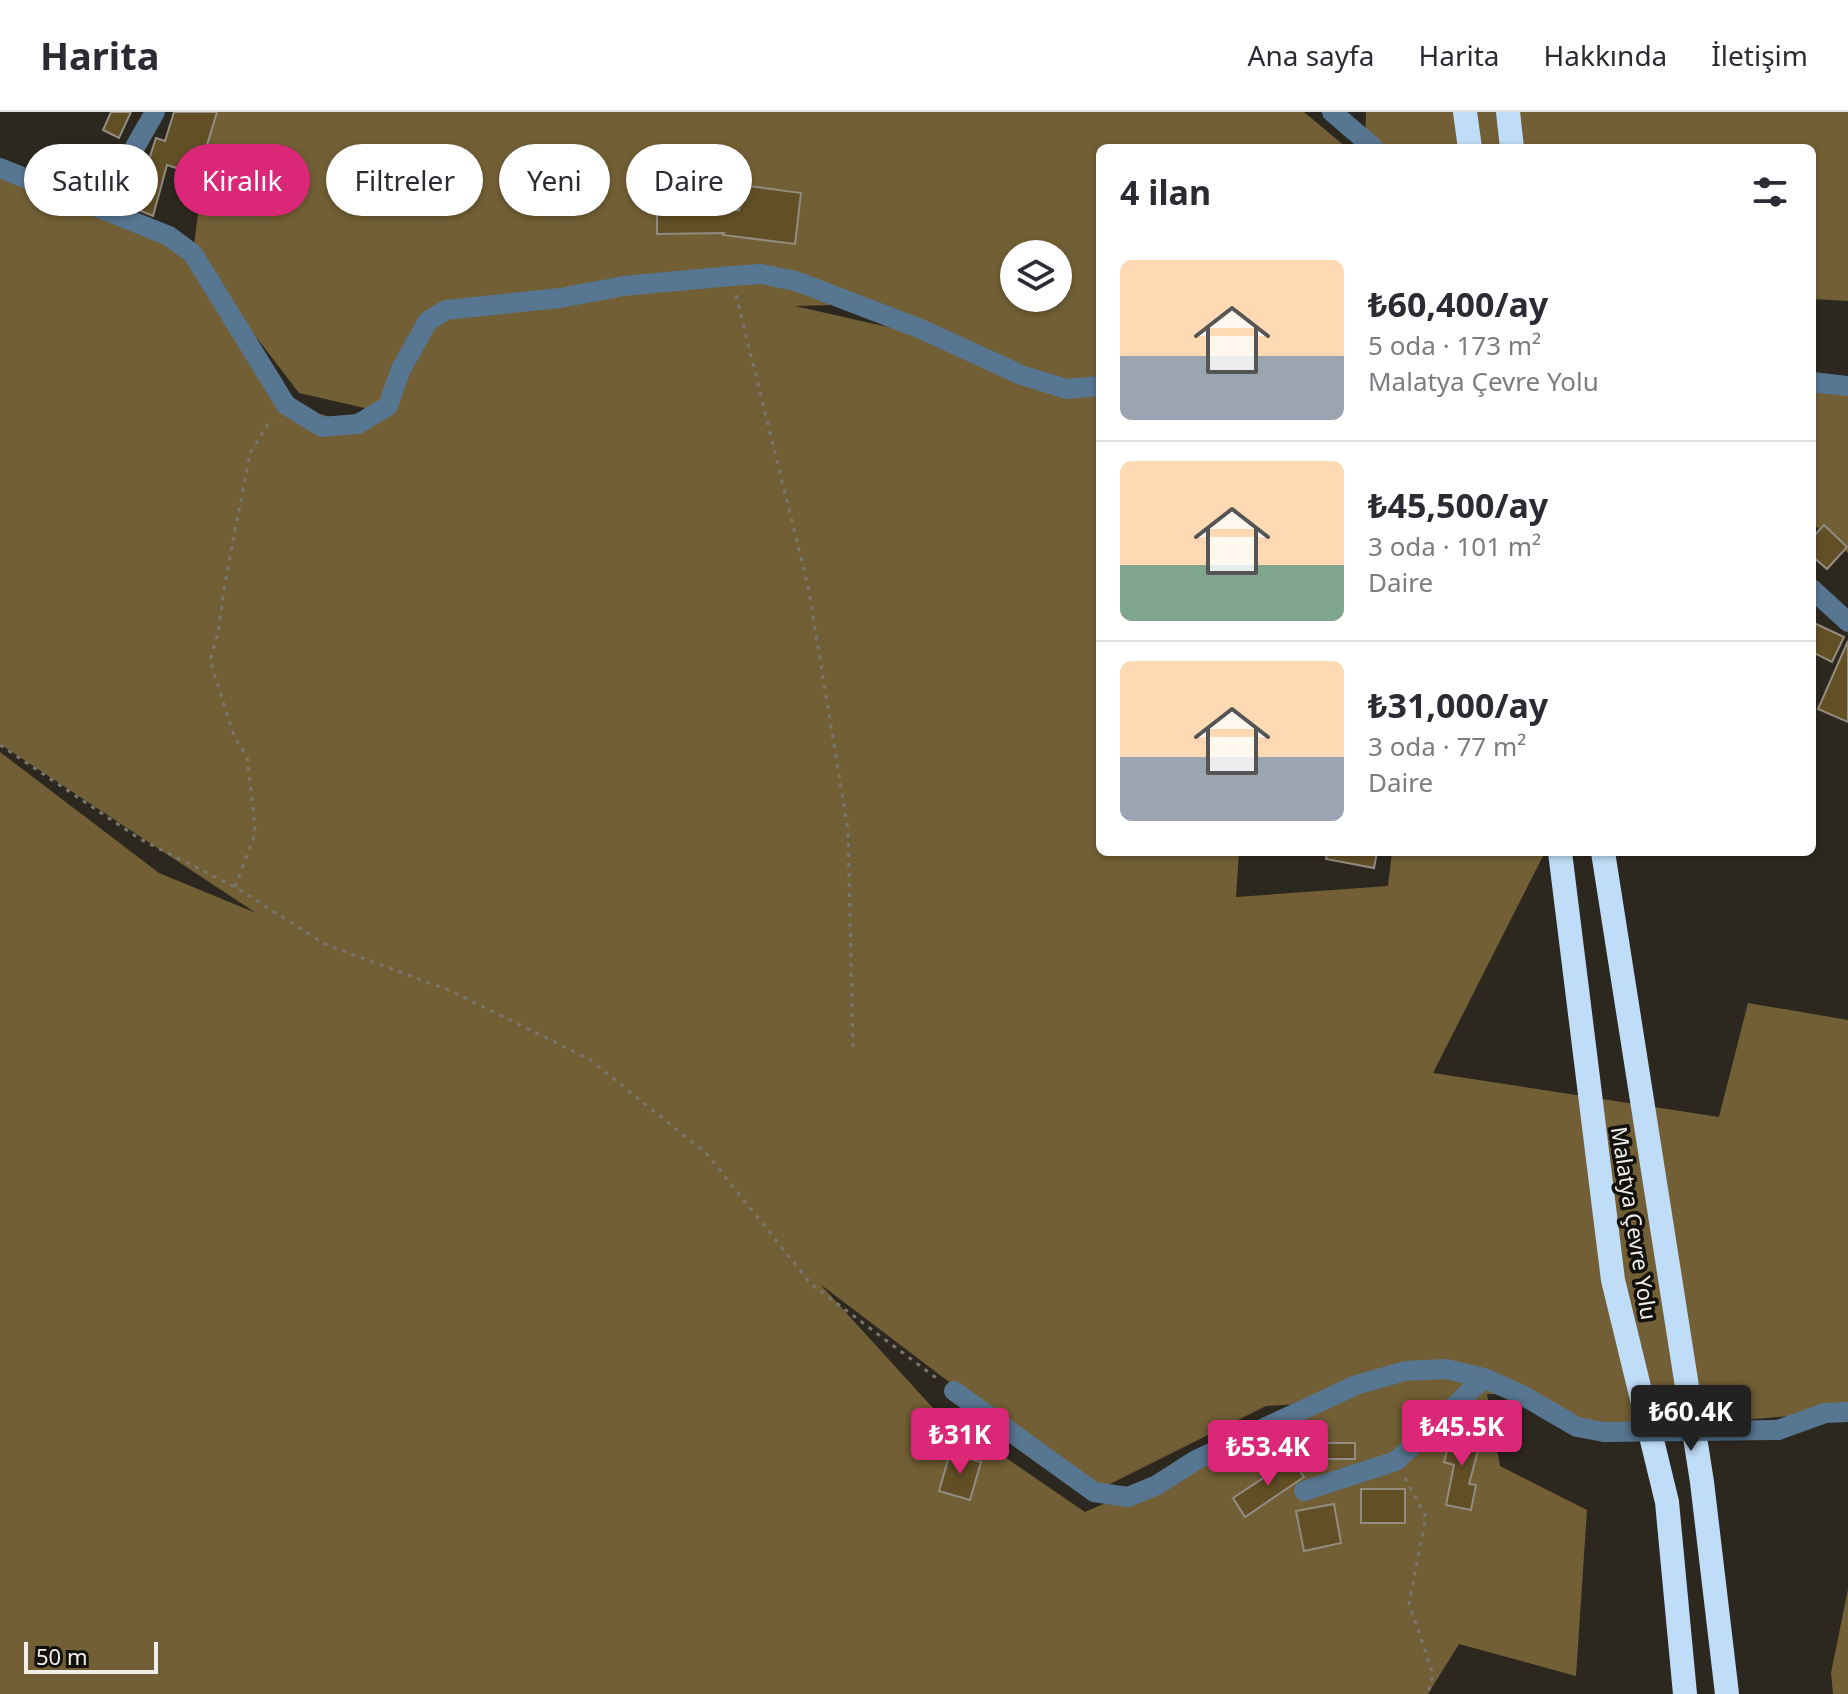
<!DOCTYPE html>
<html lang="tr">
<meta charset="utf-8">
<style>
:root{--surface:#fff;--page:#f2f2f3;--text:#2b2b33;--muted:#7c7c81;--line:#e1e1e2;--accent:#db2777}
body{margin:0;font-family:"Noto Sans",sans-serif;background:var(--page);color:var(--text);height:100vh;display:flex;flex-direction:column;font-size:30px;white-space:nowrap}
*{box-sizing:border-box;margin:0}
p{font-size:26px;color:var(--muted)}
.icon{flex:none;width:44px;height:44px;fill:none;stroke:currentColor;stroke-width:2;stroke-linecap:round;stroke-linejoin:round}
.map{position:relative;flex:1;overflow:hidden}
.drawer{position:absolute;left:1096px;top:32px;width:720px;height:712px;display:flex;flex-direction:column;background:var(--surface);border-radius:12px;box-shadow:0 2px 6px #0004}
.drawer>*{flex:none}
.top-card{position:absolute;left:24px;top:32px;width:760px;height:72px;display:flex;gap:16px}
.fabs{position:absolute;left:1000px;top:128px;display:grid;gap:16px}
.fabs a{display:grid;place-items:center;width:72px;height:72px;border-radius:50%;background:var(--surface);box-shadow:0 2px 6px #0004;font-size:40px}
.scale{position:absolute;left:24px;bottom:20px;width:134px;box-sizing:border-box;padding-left:8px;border:4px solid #f2efe9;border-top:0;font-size:22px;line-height:28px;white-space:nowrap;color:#f2efe9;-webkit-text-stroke:6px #13110d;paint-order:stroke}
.price{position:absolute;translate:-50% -68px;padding:0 18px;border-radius:8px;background:var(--accent);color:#fff;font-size:26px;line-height:52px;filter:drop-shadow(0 2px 4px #0008)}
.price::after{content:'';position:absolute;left:50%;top:48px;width:24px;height:18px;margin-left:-12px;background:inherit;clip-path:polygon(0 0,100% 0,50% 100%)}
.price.selected{background:#222;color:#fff}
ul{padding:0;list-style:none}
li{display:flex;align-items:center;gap:24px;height:200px;padding:0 24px}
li+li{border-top:2px solid var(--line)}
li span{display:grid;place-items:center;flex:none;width:224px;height:160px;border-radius:12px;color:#555}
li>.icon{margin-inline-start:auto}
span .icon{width:96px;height:96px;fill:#fffc;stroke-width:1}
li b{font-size:34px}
h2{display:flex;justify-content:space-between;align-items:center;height:96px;padding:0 24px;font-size:34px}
.pill{padding:0 28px;border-radius:36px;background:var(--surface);box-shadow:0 2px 6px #0004;font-size:28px;line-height:72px}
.pill.selected{background:var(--accent);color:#fff}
header{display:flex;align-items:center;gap:48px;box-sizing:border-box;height:112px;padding:0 40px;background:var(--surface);border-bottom:2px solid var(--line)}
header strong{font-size:38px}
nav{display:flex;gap:44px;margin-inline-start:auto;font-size:28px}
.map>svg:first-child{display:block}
</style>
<header>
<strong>Harita</strong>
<nav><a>Ana sayfa</a><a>Harita</a><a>Hakkında</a><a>İletişim</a></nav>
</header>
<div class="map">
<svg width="1848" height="1582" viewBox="0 0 1848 1582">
<rect width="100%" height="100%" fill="#2d281f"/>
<g fill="#725f35" fill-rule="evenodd">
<path d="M211,0h1093l43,36h-247v704h139l-3,45 152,-11 4,-34h153l-112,221 286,44 29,-114 100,17v399l-23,-6 -221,19 -82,-37 -35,-1 13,72 87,44 -11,166 -117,-32 -31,50h-1428v-942l159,121 97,40 -256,-169v-569l193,78zM1014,142h44v44h-44zM200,152l99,129 70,16 -11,15 -72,-19zM872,192l86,39 -163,-37zM820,1172l274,208 172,-86 68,-4 -249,110 -153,-105z"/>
<path d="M1366,0h482v189l-36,-2v-151h-432l-15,-8z"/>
<path d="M1812,271l36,2v168l-36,-30z"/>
<path d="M1848,1477v105h-15l-2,-21z"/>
</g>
<g fill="#624f25" stroke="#928c81" stroke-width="2">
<path d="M111,0h20l-12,26 -16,-8z"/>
<path d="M174,0h43l-19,63 -31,-10 -14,51 -56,-23 8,-28 39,10 12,-37 9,3z"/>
<path d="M742,73l59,8 -6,51 -72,-9 1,-2 -67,1v-23l82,-1z"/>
<path d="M1824,413l23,22 -20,22 -15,-13v-18z"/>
<path d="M1812,510l32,15 -12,25 -20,-10z"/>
<path d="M1848,529v81l-30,-13z"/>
<path d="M1327,740h50l-3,16 -48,-9z"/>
<path d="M1453,1316l29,8 -13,48 7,1 -5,25 -25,-5 8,-40 -10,-3z"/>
<path d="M1323,1331h32v16h-33z"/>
<path d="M950,1341l31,9 -11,38 -31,-9z"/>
<path d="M1292,1347l12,18 -59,40 -12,-19z"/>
<rect x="1361" y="1377" width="44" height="34"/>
<path d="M1334,1392l7,39 -37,8 -8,-40z"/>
</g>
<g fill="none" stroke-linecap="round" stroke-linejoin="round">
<g stroke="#7a756d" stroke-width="3" stroke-dasharray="4 6" stroke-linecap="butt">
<path d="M736,183l72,291 40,244 5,217"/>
<path d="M0,633l140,94 95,48 90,57 126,47 138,68 118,95 104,130 128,96"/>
<path d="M235,775l20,-53 -1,-19 -7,-58 -13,-21 -24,-75 8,-28 7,-50 25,-130 22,-35"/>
<path d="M1405,1366l21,39 -17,86 24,71 -5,20"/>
</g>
<g stroke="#577691" stroke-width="20">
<path d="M1332,0l42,36"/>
<path d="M135,35l20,-35"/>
<path d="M0,56l169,68 24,18 93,151 36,22 36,-3 30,-18 13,-37 27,-48 18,-11 114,-12 64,-12 108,-10 29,-2 35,7 125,48 100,46 46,14 33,-3"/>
<path d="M1812,270l36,4"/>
<path d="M1812,477l36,33"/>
<path d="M954,1279l140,101 34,5 29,-12 39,-25 160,-75 49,-14 41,-2 38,9 38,17 55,32 27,5"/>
<path d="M1778,1318l47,-17 23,-1"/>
<path d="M1304,1379l92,-30 88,-83"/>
</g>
<g stroke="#bfddf8" stroke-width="24">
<path d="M1465,0l5,36"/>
<path d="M1508,0l4,36"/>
<path d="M1560,740l53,428 54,222 18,192"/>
<path d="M1603,740l99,630 25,212"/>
</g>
<path stroke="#577691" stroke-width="20" d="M1604,1320l174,-2"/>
</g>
<g text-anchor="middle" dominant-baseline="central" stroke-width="7" stroke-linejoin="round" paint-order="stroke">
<g font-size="22" fill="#f2efe9" stroke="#13110d">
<text transform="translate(1635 1111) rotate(81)">Malatya Çevre Yolu</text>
</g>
</g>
</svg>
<div class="fabs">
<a><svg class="icon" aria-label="layers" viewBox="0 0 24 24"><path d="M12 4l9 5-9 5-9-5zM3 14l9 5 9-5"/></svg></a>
</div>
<div class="scale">50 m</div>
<b class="price selected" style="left:1691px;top:1341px">₺60.4K</b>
<b class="price" style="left:1462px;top:1356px">₺45.5K</b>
<b class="price" style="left:960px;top:1364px">₺31K</b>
<b class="price" style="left:1268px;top:1376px">₺53.4K</b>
<div class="top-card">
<a class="pill">Satılık</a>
<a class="pill selected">Kiralık</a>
<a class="pill">Filtreler</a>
<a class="pill">Yeni</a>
<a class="pill">Daire</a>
</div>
<section class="drawer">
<h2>4 ilan<svg class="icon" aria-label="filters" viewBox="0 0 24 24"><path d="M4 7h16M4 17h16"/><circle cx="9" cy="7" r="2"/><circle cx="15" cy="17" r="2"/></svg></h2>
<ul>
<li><span style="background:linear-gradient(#ffd9b3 60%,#9aa5b1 0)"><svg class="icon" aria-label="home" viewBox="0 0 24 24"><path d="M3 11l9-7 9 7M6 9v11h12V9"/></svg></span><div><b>₺60,400/ay</b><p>5 oda · 173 m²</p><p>Malatya Çevre Yolu</p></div></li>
<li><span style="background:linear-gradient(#ffd9b3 65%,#7fa58c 0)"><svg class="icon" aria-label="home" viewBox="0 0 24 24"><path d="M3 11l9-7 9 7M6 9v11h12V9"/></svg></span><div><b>₺45,500/ay</b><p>3 oda · 101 m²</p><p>Daire</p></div></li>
<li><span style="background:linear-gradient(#ffd9b3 60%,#9aa5b1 0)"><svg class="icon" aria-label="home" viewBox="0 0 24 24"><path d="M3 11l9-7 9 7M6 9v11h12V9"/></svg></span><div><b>₺31,000/ay</b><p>3 oda · 77 m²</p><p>Daire</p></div></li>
</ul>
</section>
</div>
